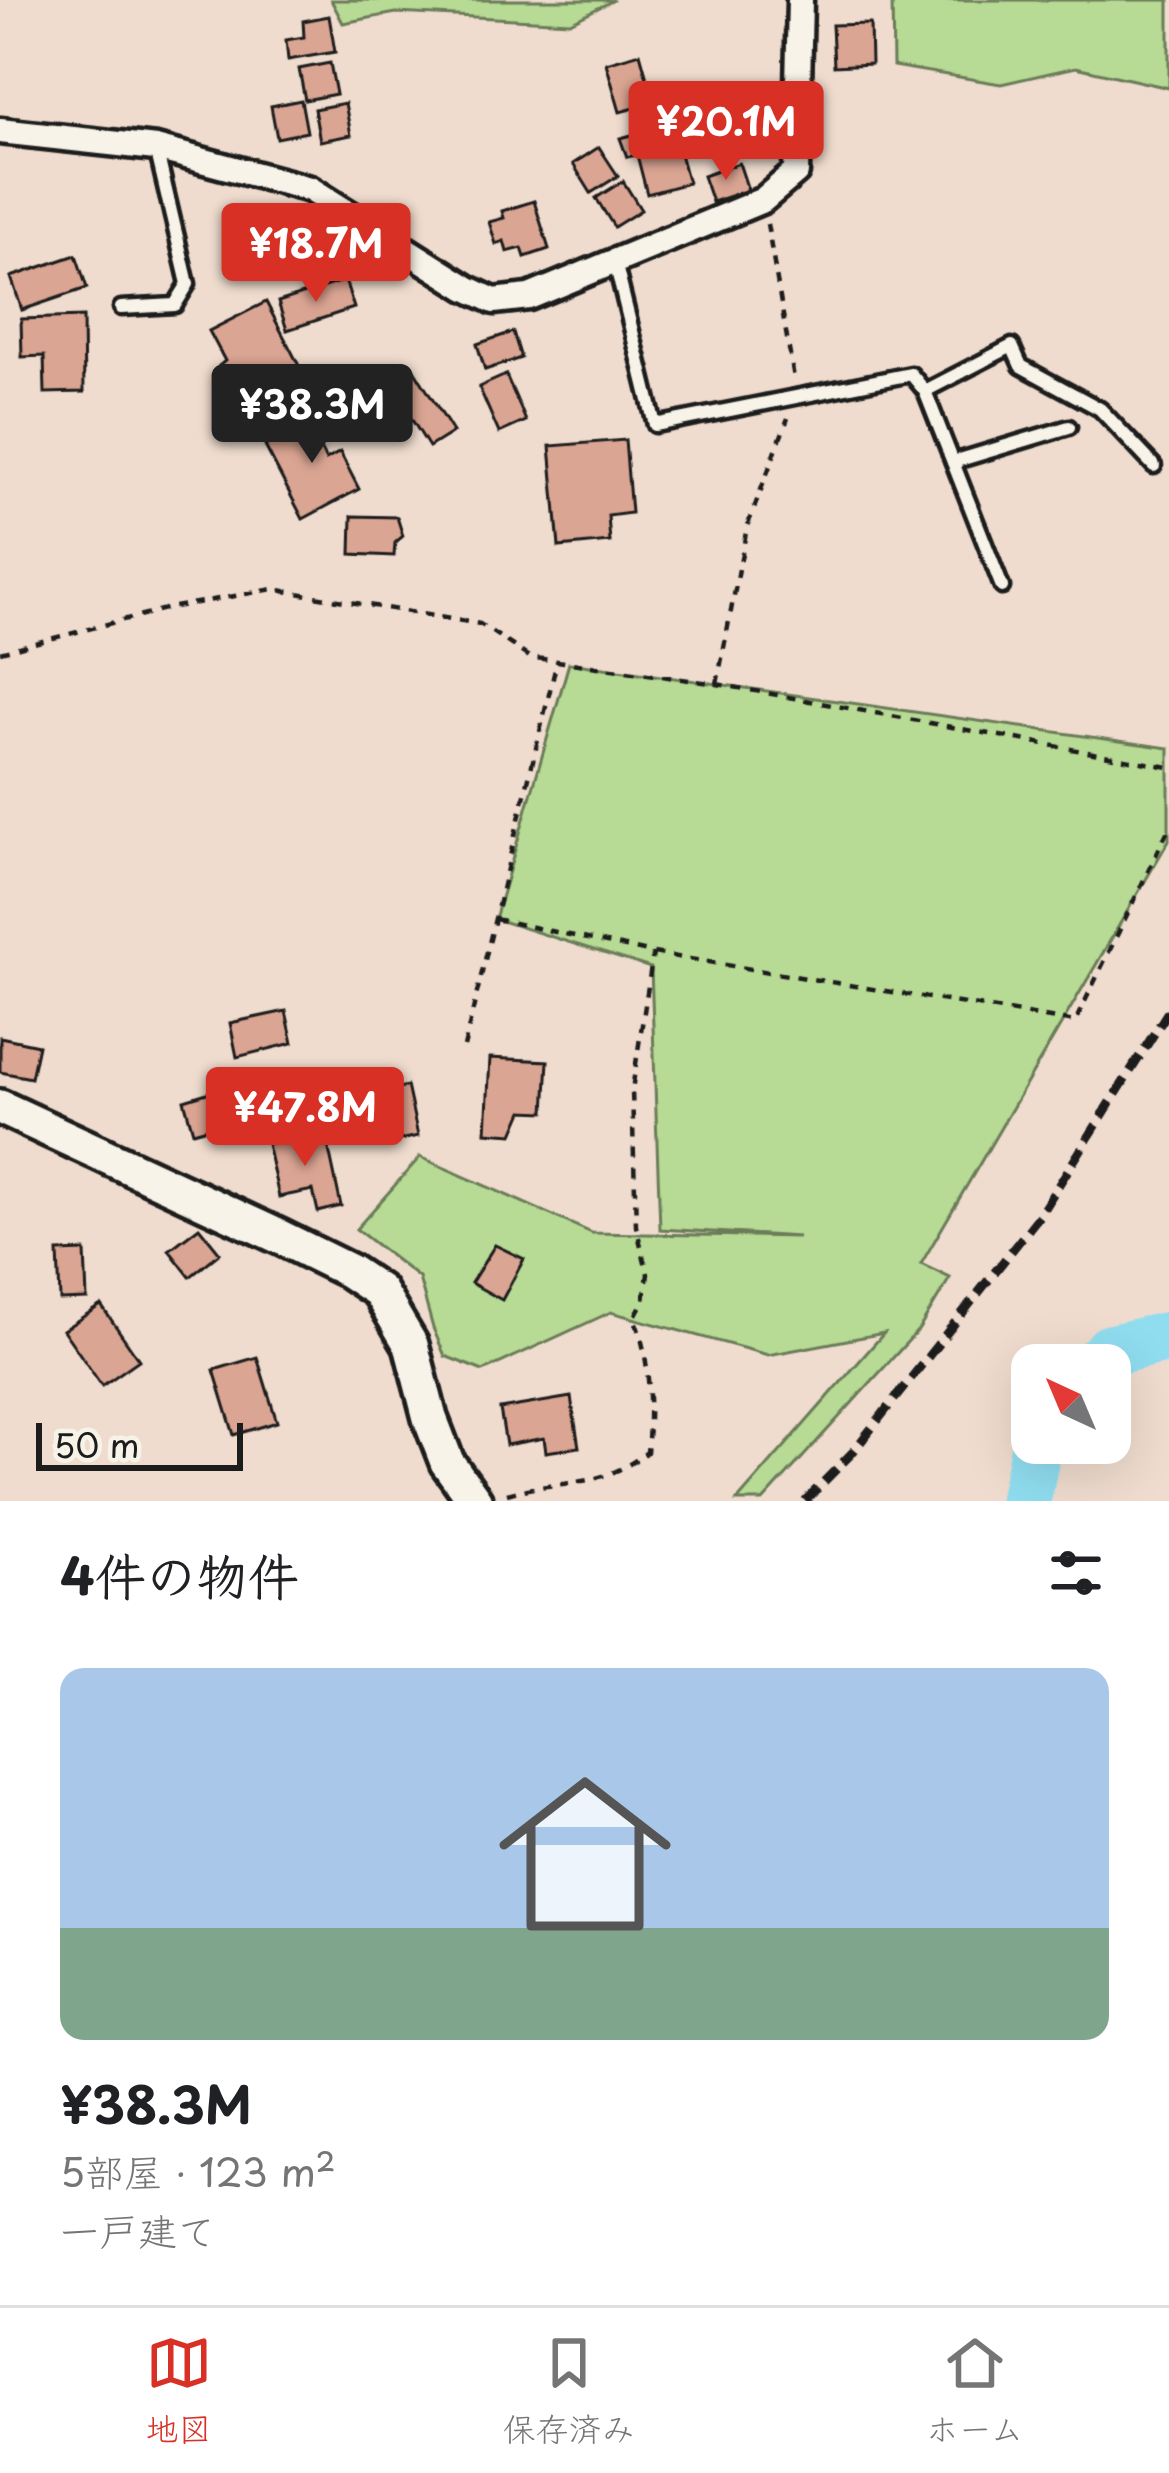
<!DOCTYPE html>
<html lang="ja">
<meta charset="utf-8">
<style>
:root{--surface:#fff;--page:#f2f2f2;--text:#202124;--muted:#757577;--line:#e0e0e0;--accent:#d93025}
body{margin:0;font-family:"Playpen Sans","Klee One",sans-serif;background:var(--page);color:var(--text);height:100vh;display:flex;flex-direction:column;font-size:45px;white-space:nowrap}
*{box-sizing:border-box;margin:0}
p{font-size:39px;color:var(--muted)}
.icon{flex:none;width:66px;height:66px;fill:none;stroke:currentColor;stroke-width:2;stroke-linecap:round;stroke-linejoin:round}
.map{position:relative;height:1501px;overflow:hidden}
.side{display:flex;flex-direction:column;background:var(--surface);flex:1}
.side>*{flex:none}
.needle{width:78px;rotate:316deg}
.buttons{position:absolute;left:1011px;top:1344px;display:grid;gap:24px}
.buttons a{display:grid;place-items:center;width:120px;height:120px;border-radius:24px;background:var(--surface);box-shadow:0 12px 48px #0002;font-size:60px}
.scale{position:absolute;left:36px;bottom:30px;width:207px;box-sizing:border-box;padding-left:12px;border:6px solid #1c1c1c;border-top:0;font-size:33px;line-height:42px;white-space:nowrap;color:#1c1c1c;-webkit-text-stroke:9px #f7f3e8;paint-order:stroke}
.price{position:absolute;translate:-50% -102px;padding:0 27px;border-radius:12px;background:var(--accent);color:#fff;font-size:39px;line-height:78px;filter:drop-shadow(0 3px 6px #0008)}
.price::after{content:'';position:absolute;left:50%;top:72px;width:36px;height:27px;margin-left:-18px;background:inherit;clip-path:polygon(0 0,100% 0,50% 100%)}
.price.on{background:#222;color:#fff}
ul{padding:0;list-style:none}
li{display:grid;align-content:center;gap:24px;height:636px;padding:0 60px}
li+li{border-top:3px solid var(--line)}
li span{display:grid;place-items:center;height:372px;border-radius:24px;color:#555}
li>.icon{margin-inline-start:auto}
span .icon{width:216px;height:216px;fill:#fffc;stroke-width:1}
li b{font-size:51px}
h2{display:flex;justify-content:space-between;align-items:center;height:144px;padding:0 60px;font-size:51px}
.dock{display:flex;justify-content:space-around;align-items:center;height:168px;border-top:3px solid var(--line);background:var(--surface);font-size:33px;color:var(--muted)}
.dock a{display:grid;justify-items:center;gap:6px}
.dock .on{color:var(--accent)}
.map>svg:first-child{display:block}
</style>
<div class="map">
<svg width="1169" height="1501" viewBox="0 0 1169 1501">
<rect width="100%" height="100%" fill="#efdcce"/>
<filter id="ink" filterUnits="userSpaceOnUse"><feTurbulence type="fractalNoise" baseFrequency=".00833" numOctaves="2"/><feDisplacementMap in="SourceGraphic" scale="24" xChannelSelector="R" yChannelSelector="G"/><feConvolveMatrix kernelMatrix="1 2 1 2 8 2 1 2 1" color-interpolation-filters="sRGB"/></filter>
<g filter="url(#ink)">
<g fill="#b7da95" stroke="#6a7b58" stroke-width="3">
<path d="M331,0h283l-44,22 -174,-9 -53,10z"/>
<path d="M892,0h277v88l-93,-21 -75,17 -108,-18z"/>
<path d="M569,663l600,85v92l-248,424 29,14 -31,51 -156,172h-26l147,-168 -116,22 -157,-43 -128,59 -38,-15 -12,-28 -14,-50 -63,-49 64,-72 172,76 207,4 -139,-8 -9,-261 -156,-49z"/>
</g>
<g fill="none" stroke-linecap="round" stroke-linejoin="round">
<g stroke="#90ddf0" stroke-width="51">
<path d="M1095,1365l15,-15 59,-13"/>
<path d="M1025,1501l12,-58"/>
</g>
</g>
<g fill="#dba593" stroke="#1c1c1c" stroke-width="3">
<path d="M329,16l6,36 -47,8 -2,-20 18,-3 -1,-16z"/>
<path d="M870,24l1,40 -37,2 -2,-41z"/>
<path d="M640,53l14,50 -34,9 -14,-49z"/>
<path d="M330,63l6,31 -31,6 -6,-31z"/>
<path d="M301,100l6,32 -30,6 -6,-32z"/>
<path d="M345,103l6,32 -31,6 -6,-32z"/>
<path d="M672,124l16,59 -41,11 -10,-39 -10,2 -7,-19z"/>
<path d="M599,147l19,29 -27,17 -18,-29z"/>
<path d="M739,163l9,27 -36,12 -9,-26z"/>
<path d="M623,181l18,29 -27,17 -18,-29z"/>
<path d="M534,201l15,48 -24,8 -3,-9 -15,4 -3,-11 -8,3 -7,-22 15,-4 -2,-7z"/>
<path d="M76,255l11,33 -65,22 -11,-33z"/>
<path d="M345,280l9,28 -67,22 -9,-28z"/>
<path d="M266,302l41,79 -64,32 -24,-47 6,-5 -16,-30z"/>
<path d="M83,317l1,75 -39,1 -1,-37 -22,1 -1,-38z"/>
<path d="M513,332l8,26 -36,12 -8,-26z"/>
<path d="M413,368l40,64 -24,15 -17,-27 -10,7 -24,-38z"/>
<path d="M506,375l20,46 -27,12 -20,-46z"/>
<path d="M336,408l9,17 -29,16 10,19 14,-8 19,37 -56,30 -38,-73z"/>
<path d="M625,440l6,73 -23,3 2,26 -51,5 -9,-101z"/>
<path d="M352,516l45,1 6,19 -8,7 -1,13 -43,-2z"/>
<path d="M286,1011l7,32 -56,14 -7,-34z"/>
<path d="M0,1037l38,8 -7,33 -31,-6z"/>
<path d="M490,1058l58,3 -3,51 -22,-1 -10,23 -27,-2z"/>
<path d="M279,1071l10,32 -37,11 -9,-33z"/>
<path d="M407,1086l11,50 -43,10 -5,-24 -26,5 -5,-26z"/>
<path d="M220,1089l9,33 -36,10 -9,-32z"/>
<path d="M325,1131l16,75 -23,6 -5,-22 -34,7 -12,-53z"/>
<path d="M199,1227l21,26 -30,24 -21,-27z"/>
<path d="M495,1245l29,14 -22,41 -31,-17z"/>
<path d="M85,1251l2,48 -27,1 -2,-48z"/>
<path d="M101,1305l38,55 -37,26 -39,-56z"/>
<path d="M257,1357l20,65 -43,13 -20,-65z"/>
<path d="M571,1397l8,50 -33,5 -2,-14 -38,7 -6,-36z"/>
</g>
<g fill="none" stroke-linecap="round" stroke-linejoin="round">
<defs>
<g id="lane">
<path d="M615,262l40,163 256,-51 14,17 77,196"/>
<path d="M121,308l54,-3 13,-21 -32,-136"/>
<path d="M925,391l87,-45 9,20 79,43 54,57"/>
<path d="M953,462l116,-35"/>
</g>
<path id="street" d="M0,131l156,17 154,41 157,99 27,13 35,-4 234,-97 33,-28 4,-172"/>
<path id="secondary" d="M0,1107l280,130 69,34 30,20 32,54 19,73 17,44 28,39"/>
</defs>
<use href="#lane" stroke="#1c1c1c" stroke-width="21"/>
<use href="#street" stroke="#1c1c1c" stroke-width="33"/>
<use href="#secondary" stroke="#1c1c1c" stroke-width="42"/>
<g stroke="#1c1c1c" stroke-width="4.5" stroke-dasharray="9 9" stroke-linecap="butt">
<path d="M767,224l27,154"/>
<path d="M0,652l169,-44 104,-19 207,35 49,33 188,27 452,83"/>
<path d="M717,684l30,-157 41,-109"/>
<path d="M495,919l158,34 422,69 94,-194"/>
<path d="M464,1047l93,-386"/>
<path d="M507,1494c56,-16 90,-3 140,-42 4,-42 4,-95 -13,-134l10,-18 4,-26 -12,-48 -4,-136 21,-137"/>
</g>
<use href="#lane" stroke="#f7f3e8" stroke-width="12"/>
<use href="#street" stroke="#f7f3e8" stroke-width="24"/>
<use href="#secondary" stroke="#f7f3e8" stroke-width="33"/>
<path stroke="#1c1c1c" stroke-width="9" stroke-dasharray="18 9" stroke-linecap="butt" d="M805,1501l47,-48 187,-237 130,-206"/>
</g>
</g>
</svg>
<div class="buttons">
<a><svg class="needle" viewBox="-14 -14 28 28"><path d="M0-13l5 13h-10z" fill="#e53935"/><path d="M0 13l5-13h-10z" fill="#757577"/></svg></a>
</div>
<div class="scale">50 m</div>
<b class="price" style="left:726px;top:183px">¥20.1M</b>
<b class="price" style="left:316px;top:305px">¥18.7M</b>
<b class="price on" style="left:312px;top:466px">¥38.3M</b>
<b class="price" style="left:305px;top:1169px">¥47.8M</b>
</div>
<section class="side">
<h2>4件の物件<svg class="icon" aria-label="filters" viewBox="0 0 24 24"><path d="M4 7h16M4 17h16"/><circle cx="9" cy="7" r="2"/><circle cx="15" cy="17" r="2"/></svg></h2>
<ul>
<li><span style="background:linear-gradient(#a9c7e8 70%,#7fa58c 0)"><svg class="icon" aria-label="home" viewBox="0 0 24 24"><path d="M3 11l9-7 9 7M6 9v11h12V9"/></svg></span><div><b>¥38.3M</b><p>5部屋 · 123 m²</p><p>一戸建て</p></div></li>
</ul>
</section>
<nav class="dock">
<a class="on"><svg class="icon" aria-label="map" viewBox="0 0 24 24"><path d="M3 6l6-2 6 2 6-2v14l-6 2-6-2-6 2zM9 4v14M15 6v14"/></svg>地図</a>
<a><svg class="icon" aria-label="saved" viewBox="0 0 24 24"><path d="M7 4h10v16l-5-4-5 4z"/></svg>保存済み</a>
<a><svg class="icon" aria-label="home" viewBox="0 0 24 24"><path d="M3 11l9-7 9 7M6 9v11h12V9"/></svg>ホーム</a>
</nav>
